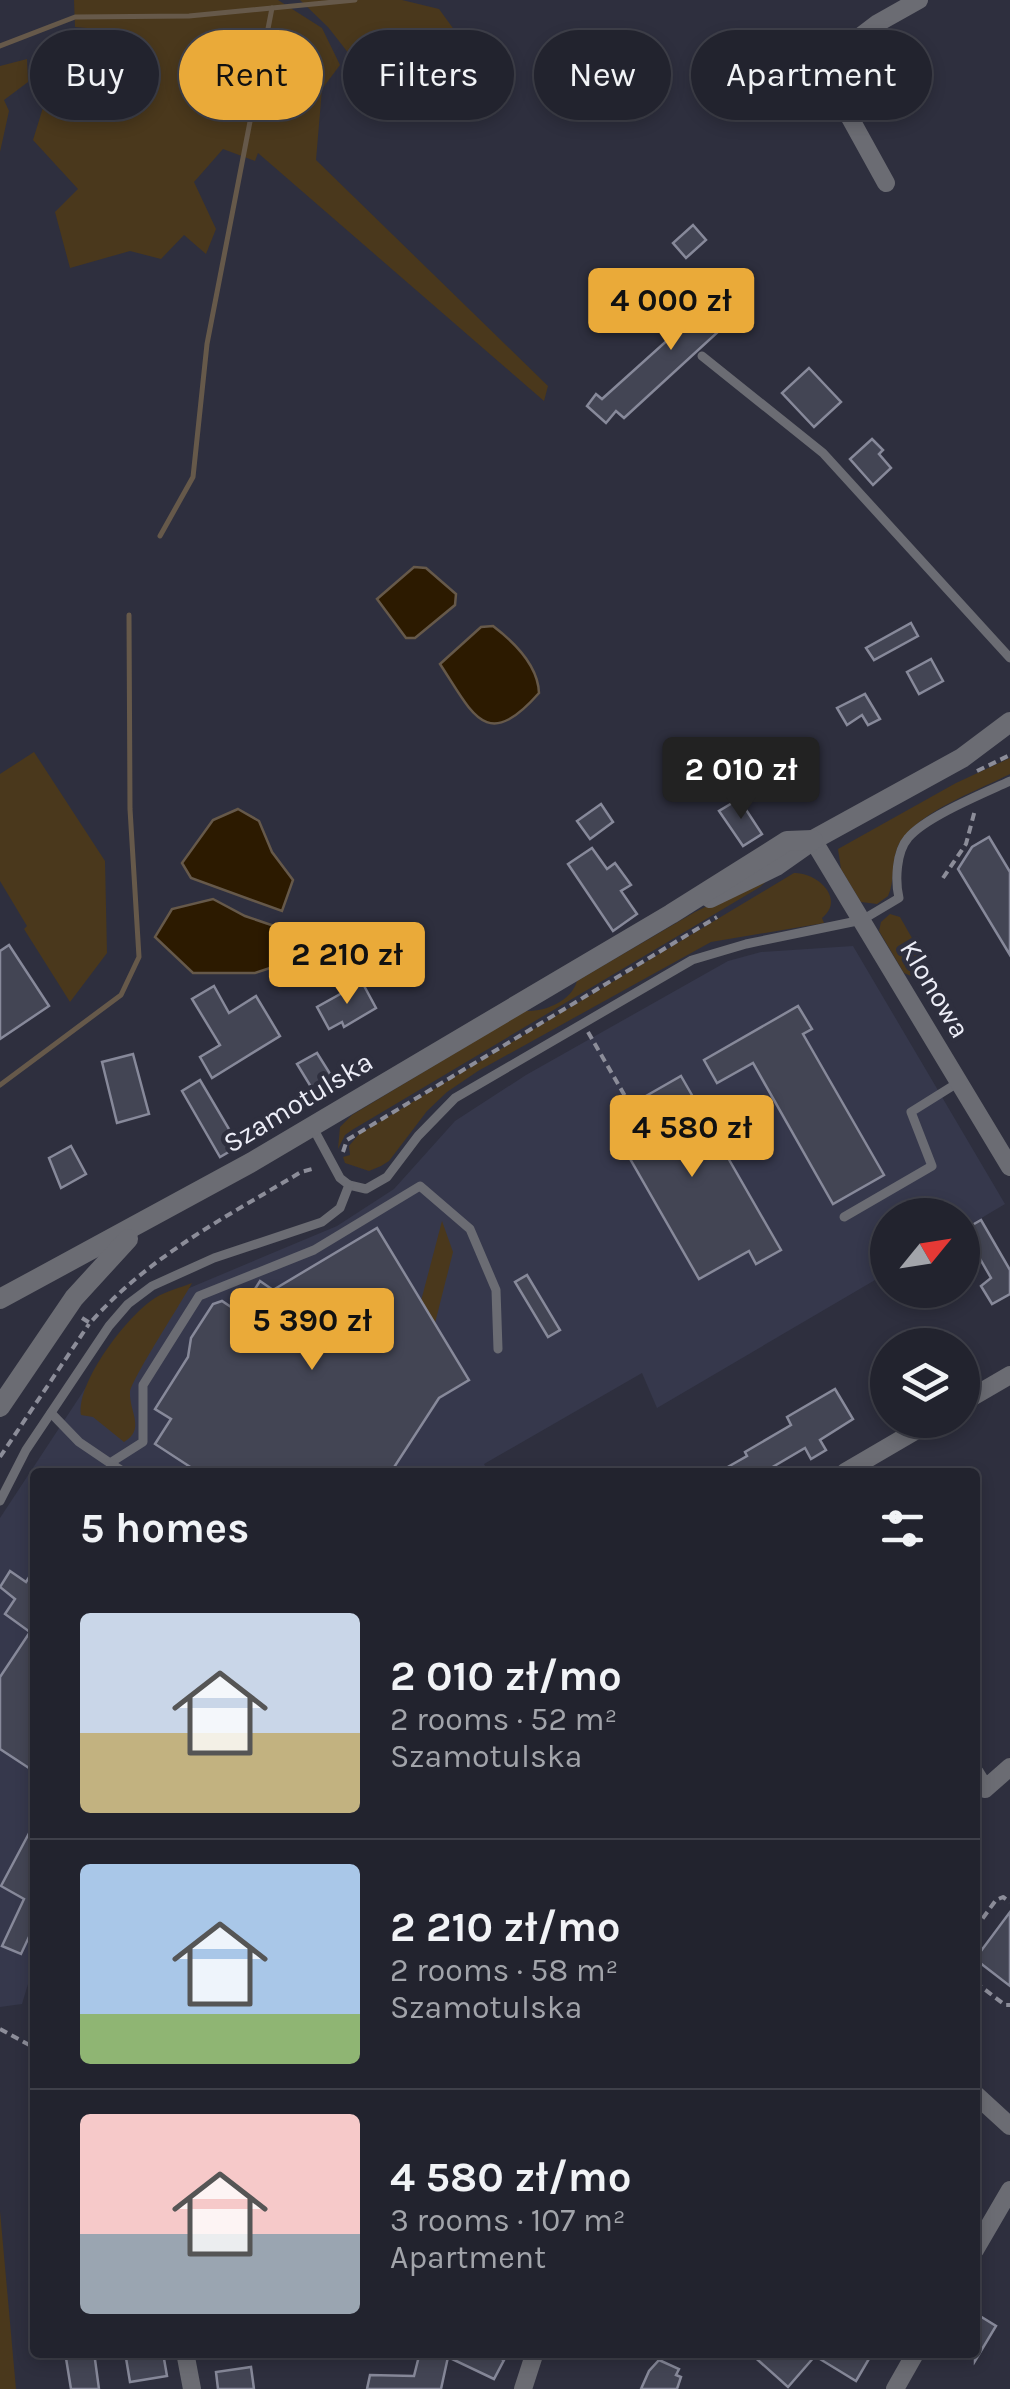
<!DOCTYPE html>
<meta charset="utf-8">
<style>
:root{--surface:#22232e;--page:#2e2f3a;--text:#f1f3f6;--muted:#a2a4aa;--line:#3f404a;--accent:#eaaa39}
body{margin:0;font-family:Karla,sans-serif;background:var(--page);color:var(--text);height:100vh;display:flex;flex-direction:column;font-size:38px;white-space:nowrap}
*{box-sizing:border-box;margin:0}
p{font-size:32px;color:var(--muted)}
.icon{flex:none;width:55px;height:55px;fill:none;stroke:currentColor;stroke-width:2;stroke-linecap:round;stroke-linejoin:round}
.map{position:relative;flex:1;overflow:hidden}
.panel{position:absolute;left:30px;top:1468px;width:950px;height:890px;display:flex;flex-direction:column;background:var(--surface);border-radius:10px;box-shadow:0 5px 15px #0003,0 0 0 2px var(--line)}
.panel>*{flex:none}
.banner{position:absolute;left:30px;top:30px;width:950px;height:90px;display:flex;gap:20px}
.needle{width:65px;rotate:60deg}
.tools{position:absolute;left:870px;top:1198px;display:grid;gap:20px}
.tools a{display:grid;place-items:center;width:110px;height:110px;border-radius:50%;background:var(--surface);box-shadow:0 5px 15px #0003,0 0 0 2px var(--line);font-size:50px}
.price{position:absolute;translate:-50% -85px;padding:0 22px;border-radius:10px;background:var(--accent);color:#111;font-size:32px;line-height:65px;filter:drop-shadow(0 2px 5px #0008)}
.price::after{content:'';position:absolute;left:50%;top:60px;width:30px;height:22px;margin-left:-15px;background:inherit;clip-path:polygon(0 0,100% 0,50% 100%)}
.price.current{background:#222;color:#fff}
ul{padding:0;list-style:none}
li{display:flex;align-items:center;gap:30px;height:250px;padding:0 50px}
li+li{border-top:2px solid var(--line)}
li span{display:grid;place-items:center;flex:none;width:280px;height:200px;border-radius:10px;color:#555}
li>.icon{margin-inline-start:auto}
span .icon{width:120px;height:120px;fill:#fffc;stroke-width:1}
li b{font-size:42px}
h2{display:flex;justify-content:space-between;align-items:center;height:120px;padding:0 50px;font-size:42px}
.pill{padding:0 35px;border-radius:45px;background:var(--surface);box-shadow:0 5px 15px #0003,0 0 0 2px var(--line);font-size:35px;line-height:90px}
.pill.current{background:var(--accent);color:#111}
.map>svg:first-child{display:block}
</style>
<div class="map">
<svg width="1010" height="2389" viewBox="0 0 1010 2389">
<rect width="100%" height="100%" fill="#2e2f3e"/>
<path fill="#36384c" d="M853,946l152,258 -42,25 -1,-14h-74l-1,58 -230,135 -15,-35 -158,91 4,8h-453v503l-4,-1 -9,30 -22,3v-489l119,-181 37,-35 181,-76 57,-37 61,-68 71,-46 202,-114 33,-9z"/>
<g fill="#4a381c">
<path d="M74,0h204l44,28 18,37 -18,24 -6,71 232,226 -4,15 -286,-248 -3,8 -32,-12 -29,33 22,47 -10,25 -22,-19 -23,24 -31,-8 -60,17 -15,-56 23,-23 -45,-49 12,-39 47,-35 18,-36 -35,-3z"/>
<path d="M300,0h102l37,9 16,22 -61,37 -41,-9 -25,-32z"/>
<path d="M27,59l1,23 -24,18 5,11 -9,41v-86z"/>
<path d="M34,752l71,109 2,92 -37,49 -46,-73 3,-3 -27,-45v-107z"/>
<path d="M1010,758v16c-31,16 -101,41 -113,75 -6,15 -2,33 -9,47l-11,8 -16,-2 -20,-33 -3,-20 118,-66z"/>
<path d="M775,873l-15,14 -408,243 -7,5 -7,14 2,-22 12,-12 173,-104c19,1 46,-9 52,-30l118,-69z"/>
<path d="M794,873c23,-1 52,26 28,45l2,5 -113,19 -233,129 -31,21 -20,19 -38,50 -8,5 -12,5 -24,-8 -2,-6 7,-2 -1,-9 10,-12z"/>
<path d="M890,914l10,3 29,51 -2,6 -9,5 -14,-6 -25,-42 2,-9z"/>
<path d="M442,1221l11,31 -18,71 -14,-22z"/>
<path d="M192,1283c-9,17 -61,97 -62,109 -1,20 16,37 -6,50l-31,-25 -12,-2c-5,-33 47,-100 74,-117 11,-7 25,-10 37,-15z"/>
<path d="M0,2211l16,178h-16z"/>
</g>
<g fill="#2c1a00" stroke="#66594a" stroke-width="2.5">
<path d="M414,567l12,1 30,26 -1,11 -40,33h-9l-29,-39z"/>
<path d="M493,626c21,16 45,39 46,67 -53,60 -66,21 -99,-29l41,-37z"/>
<path d="M238,809l21,12 13,31 21,28 -11,31 -91,-33 -9,-15 31,-43z"/>
<path d="M213,899l32,17 38,13 2,34 -30,10h-62l-38,-36 17,-28z"/>
</g>
<g fill="none" stroke-linecap="round" stroke-linejoin="round">
<g stroke="#66594a" stroke-width="5">
<path d="M0,46l75,-29 114,-1 166,-16"/>
<path d="M160,536l33,-59 14,-133 65,-336"/>
<path d="M0,1085l121,-90 18,-38 -9,-148 -1,-194"/>
</g>
</g>
<g fill="#434554" stroke="#87899a" stroke-width="2.5">
<path d="M693,225l13,15 -20,18 -13,-15z"/>
<path d="M720,281l24,27 -120,110 -8,-7 -10,12 -19,-17 9,-12 6,5 79,-71 -6,-6z"/>
<path d="M809,368l32,34 -27,25 -32,-34z"/>
<path d="M872,439l11,11 -4,4 12,14 -18,17 -23,-26z"/>
<path d="M911,623l7,13 -44,24 -8,-12z"/>
<path d="M931,659l12,22 -24,13 -12,-22z"/>
<path d="M865,694l15,25 -12,6 -6,-10 -15,10 -10,-17z"/>
<path d="M739,799l23,35 -19,12 -24,-35z"/>
<path d="M601,804l12,18 -23,17 -13,-18z"/>
<path d="M989,837l21,35v83l-52,-86 14,-22z"/>
<path d="M592,848l15,21 8,-6 16,22 -10,6 16,23 -24,17 -45,-67z"/>
<path d="M9,945l40,61 -49,33v-88z"/>
<path d="M362,982l14,26 -32,19 -2,-5 -13,7 -12,-22z"/>
<path d="M214,986l15,27 27,-17 24,40 -68,42 -12,-21 20,-12 -28,-46z"/>
<path d="M798,1006l14,23 -9,5 81,141 -51,29 -80,-141 -36,20 -13,-23z"/>
<path d="M317,1053l22,35 -20,12 -22,-36z"/>
<path d="M133,1054l16,60 -32,9 -15,-61z"/>
<path d="M681,1076l100,174 -25,14 -7,-13 -50,28 -86,-150 5,-17z"/>
<path d="M200,1080l39,66 -19,11 -38,-66z"/>
<path d="M71,1146l15,28 -25,14 -12,-30z"/>
<path d="M981,1220l29,50v24l-18,10 -11,-18 10,-8 -20,-35 -9,7v-19z"/>
<path d="M377,1228l92,152 -30,18 -48,74h-193l-43,-28 16,-25 -16,-10 33,-52 3,-19 22,-34 9,-3 18,12 20,-32 13,9z"/>
<path d="M527,1275l33,55 -12,7 -33,-55z"/>
<path d="M835,1389l18,30 -33,21 6,10 -15,9 -6,-11 -41,24h-45l28,-16 -2,-4 46,-27 -4,-8z"/>
<path d="M35,1568v204l-35,-23v-72l30,-45 -25,-18 10,-15 -15,-12 10,-16 16,11z"/>
<path d="M35,1822v102l-14,30 -19,-8 22,-47 -23,-13z"/>
<path d="M1010,1912v74l-35,-27z"/>
<path d="M975,2313l21,13 -21,35z"/>
<path d="M65,2352h29l5,37h-28z"/>
<path d="M125,2352h20v4l18,-3 4,23 -37,6z"/>
<path d="M420,2352h76l-1,4 9,4 -10,19 -46,-22 -7,32h-74l3,-14 44,1z"/>
<path d="M749,2352h124l-17,29 -41,-25 -27,31z"/>
<path d="M659,2360l20,9 -3,6 5,2 -4,12h-36l8,-18z"/>
<path d="M251,2367l3,22h-36l-2,-17z"/>
</g>
<g fill="none" stroke-linecap="round" stroke-linejoin="round">
<g stroke="#8c8d99" stroke-width="4" stroke-dasharray="8 5" stroke-linecap="butt">
<path d="M977,771l33,-16"/>
<path d="M943,878l23,-34 9,-34"/>
<path d="M588,1032l37,64"/>
<path d="M343,1152l4,-12 370,-223"/>
<path d="M82,1318l8,5c59,-67 136,-106 211,-151l15,-4"/>
<path d="M0,1457l89,-133"/>
<path d="M975,1929l21,-29 7,-3 7,5"/>
<path d="M975,1982l30,23h5"/>
<path d="M0,2029l35,19"/>
</g>
<g stroke="#6b6c73" stroke-width="9">
<path d="M702,356l121,97 187,205"/>
<path d="M349,1185l17,4 21,-12 31,-41 37,-38 237,-138 54,-16 116,-24 37,-22c-4,-17 -3,-46 9,-60 17,-21 76,-45 102,-57"/>
<path d="M844,1217l88,-51 -21,-54 48,-30"/>
<path d="M51,1413l28,29 31,21 33,-21v-57l56,-89 115,-46 106,-64 50,43 26,61 2,59"/>
<path d="M110,1463l14,9"/>
<path d="M0,1501l26,-51 83,-124 19,-22 24,-18 62,-28 108,-36 18,-14 9,-23 -9,-7 -28,-52"/>
</g>
<g stroke="#6b6c73" stroke-width="18">
<path d="M886,183l-58,-105 4,-20 46,-35 41,-23"/>
<path d="M813,840l197,327"/>
<path d="M962,1403l48,-28"/>
<path d="M845,1472l89,-52"/>
<path d="M975,1773l10,16 25,-22"/>
<path d="M975,2094l35,32"/>
<path d="M975,2250l35,-60"/>
<path d="M185,2352l7,37"/>
<path d="M523,2389l12,-37"/>
<path d="M895,2389l21,-37"/>
</g>
<g stroke="#6b6c73" stroke-width="20">
<path d="M710,898l66,-32 37,-26 149,-82 48,-36"/>
<path d="M0,1299l252,-137 419,-248 116,-73 26,-1"/>
<path d="M0,1407l74,-109 54,-59"/>
</g>
</g>
<g text-anchor="middle" dominant-baseline="central" stroke-width="9" stroke-linejoin="round" paint-order="stroke">
<g font-size="28" fill="#ecedf7" stroke="#2e2f3e">
<text transform="translate(935 989) rotate(59)">Klonowa</text>
<text transform="translate(298 1102) rotate(-31)">Szamotulska</text>
</g>
</g>
</svg>
<div class="tools">
<a><svg class="needle" viewBox="-14 -14 28 28"><path d="M0-13l5 13h-10z" fill="#e53935"/><path d="M0 13l5-13h-10z" fill="#a2a4aa"/></svg></a>
<a><svg class="icon" aria-label="layers" viewBox="0 0 24 24"><path d="M12 4l9 5-9 5-9-5zM3 14l9 5 9-5"/></svg></a>
</div>
<b class="price" style="left:671px;top:353px">4 000 zł</b>
<b class="price current" style="left:741px;top:822px">2 010 zł</b>
<b class="price" style="left:347px;top:1007px">2 210 zł</b>
<b class="price" style="left:692px;top:1180px">4 580 zł</b>
<b class="price" style="left:312px;top:1373px">5 390 zł</b>
<div class="banner">
<a class="pill">Buy</a>
<a class="pill current">Rent</a>
<a class="pill">Filters</a>
<a class="pill">New</a>
<a class="pill">Apartment</a>
</div>
<section class="panel">
<h2>5 homes<svg class="icon" aria-label="filters" viewBox="0 0 24 24"><path d="M4 7h16M4 17h16"/><circle cx="9" cy="7" r="2"/><circle cx="15" cy="17" r="2"/></svg></h2>
<ul>
<li><span style="background:linear-gradient(#c9d6e8 60%,#c2b280 0)"><svg class="icon" aria-label="home" viewBox="0 0 24 24"><path d="M3 11l9-7 9 7M6 9v11h12V9"/></svg></span><div><b>2 010 zł/mo</b><p>2 rooms · 52 m²</p><p>Szamotulska</p></div></li>
<li><span style="background:linear-gradient(#a9c7e8 75%,#8fb573 0)"><svg class="icon" aria-label="home" viewBox="0 0 24 24"><path d="M3 11l9-7 9 7M6 9v11h12V9"/></svg></span><div><b>2 210 zł/mo</b><p>2 rooms · 58 m²</p><p>Szamotulska</p></div></li>
<li><span style="background:linear-gradient(#f6c9c9 60%,#9aa5b1 0)"><svg class="icon" aria-label="home" viewBox="0 0 24 24"><path d="M3 11l9-7 9 7M6 9v11h12V9"/></svg></span><div><b>4 580 zł/mo</b><p>3 rooms · 107 m²</p><p>Apartment</p></div></li>
</ul>
</section>
</div>
